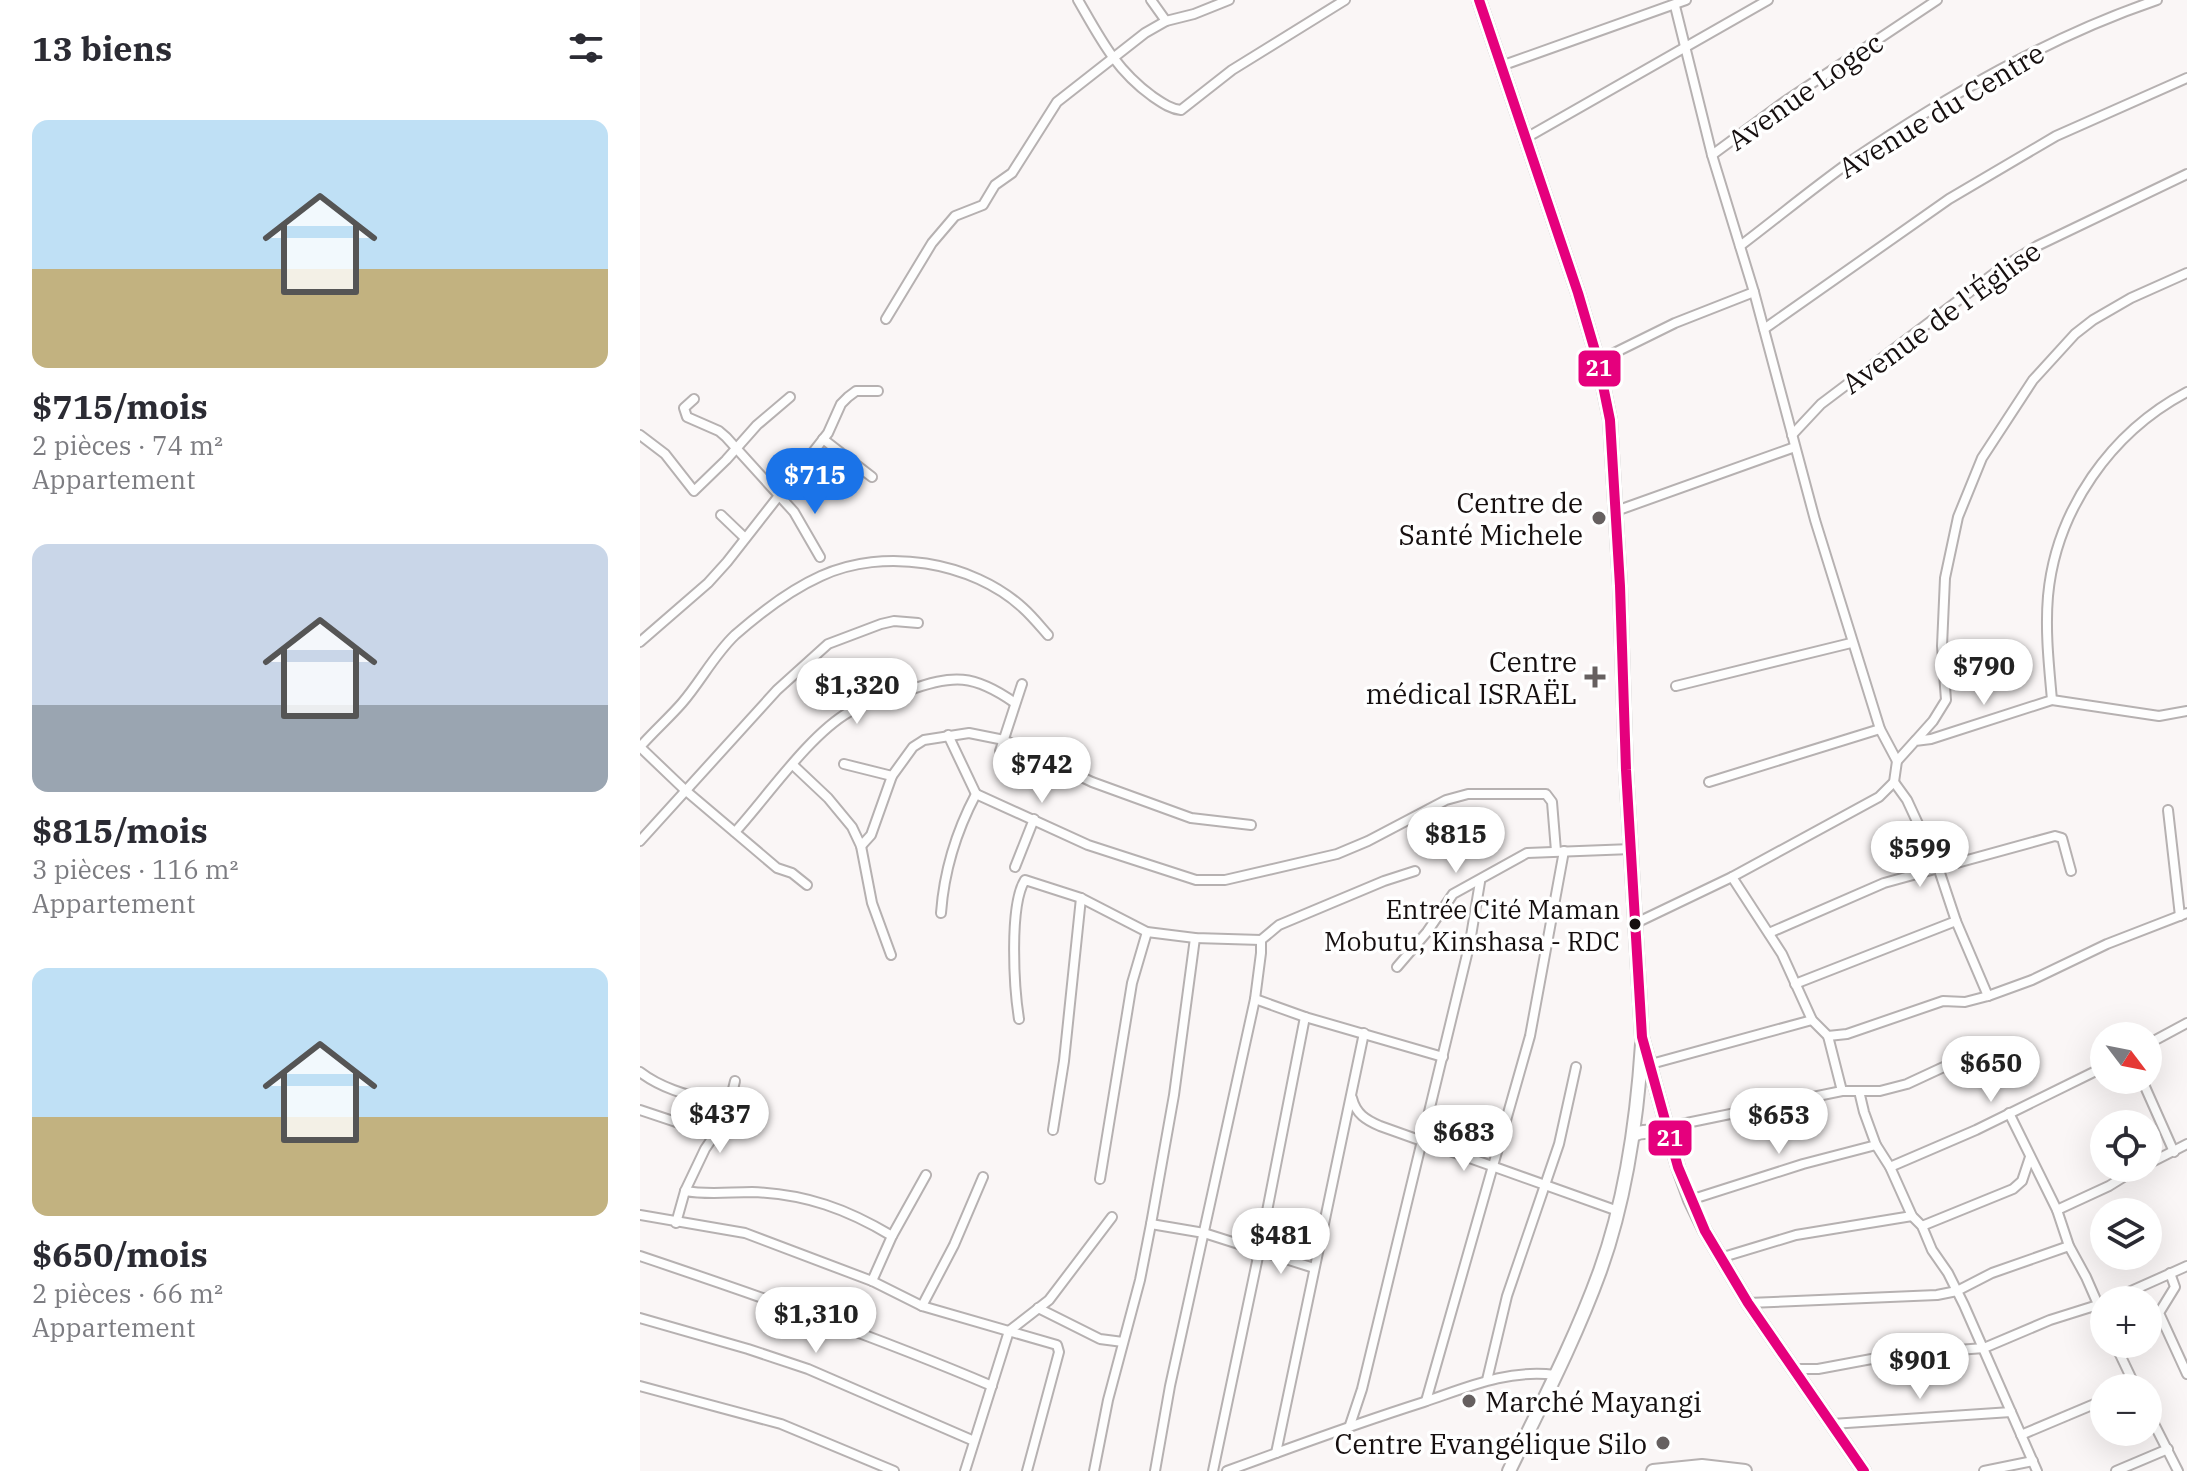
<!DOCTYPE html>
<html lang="fr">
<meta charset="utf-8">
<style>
:root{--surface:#fff;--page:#f2f2f3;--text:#2b2b33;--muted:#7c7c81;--accent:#1a73e8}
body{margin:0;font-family:"IBM Plex Serif",serif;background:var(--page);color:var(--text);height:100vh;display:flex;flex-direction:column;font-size:30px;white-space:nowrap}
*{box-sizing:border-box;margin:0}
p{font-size:26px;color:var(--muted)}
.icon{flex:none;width:44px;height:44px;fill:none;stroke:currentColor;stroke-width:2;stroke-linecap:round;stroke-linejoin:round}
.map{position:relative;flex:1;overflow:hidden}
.drawer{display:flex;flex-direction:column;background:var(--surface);width:640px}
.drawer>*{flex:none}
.needle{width:52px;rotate:122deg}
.controls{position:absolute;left:1450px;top:1022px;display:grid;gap:16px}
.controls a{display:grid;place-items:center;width:72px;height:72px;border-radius:50%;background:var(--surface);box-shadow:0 8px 32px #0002;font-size:40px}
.price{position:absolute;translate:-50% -68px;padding:0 18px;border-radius:28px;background:#fff;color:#222;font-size:26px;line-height:52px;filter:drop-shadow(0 2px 4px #0008)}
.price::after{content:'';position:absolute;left:50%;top:48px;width:24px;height:18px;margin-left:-12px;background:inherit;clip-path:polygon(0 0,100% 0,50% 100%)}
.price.current{background:var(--accent);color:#fff}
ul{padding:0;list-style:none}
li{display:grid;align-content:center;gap:16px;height:424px;padding:0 32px}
li span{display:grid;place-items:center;height:248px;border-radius:16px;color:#555}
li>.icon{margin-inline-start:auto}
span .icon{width:144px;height:144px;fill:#fffc;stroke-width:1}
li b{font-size:34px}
h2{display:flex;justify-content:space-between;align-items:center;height:96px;padding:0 32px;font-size:34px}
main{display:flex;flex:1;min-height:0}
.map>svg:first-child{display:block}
</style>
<main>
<section class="drawer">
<h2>13 biens<svg class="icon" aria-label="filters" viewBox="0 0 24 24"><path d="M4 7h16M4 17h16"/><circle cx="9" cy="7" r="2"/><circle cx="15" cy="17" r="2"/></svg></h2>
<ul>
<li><span style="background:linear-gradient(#bfe0f5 60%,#c2b280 0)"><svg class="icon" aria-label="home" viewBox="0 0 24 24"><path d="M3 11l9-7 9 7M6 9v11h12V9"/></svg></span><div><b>$715/mois</b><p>2 pièces · 74 m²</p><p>Appartement</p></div></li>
<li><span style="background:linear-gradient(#c9d6e8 65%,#9aa5b1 0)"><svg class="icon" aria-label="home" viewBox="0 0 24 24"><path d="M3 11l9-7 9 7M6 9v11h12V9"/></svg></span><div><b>$815/mois</b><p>3 pièces · 116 m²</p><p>Appartement</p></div></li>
<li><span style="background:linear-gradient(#bfe0f5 60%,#c2b280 0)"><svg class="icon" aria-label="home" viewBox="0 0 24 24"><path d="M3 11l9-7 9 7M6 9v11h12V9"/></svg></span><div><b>$650/mois</b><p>2 pièces · 66 m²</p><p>Appartement</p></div></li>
</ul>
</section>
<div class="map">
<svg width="1547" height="1471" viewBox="0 0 1547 1471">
<rect width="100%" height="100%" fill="#faf6f6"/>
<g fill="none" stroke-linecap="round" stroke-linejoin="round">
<defs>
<g id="minor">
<path d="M438,0c22,38 37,69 74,96 9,6 18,13 29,14l51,-40 113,-70"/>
<path d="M511,0l15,21"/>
<path d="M1035,6l37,149 42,137 61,228 65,209 17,32"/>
<path d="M861,66l185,-66"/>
<path d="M886,138l242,-138"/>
<path d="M1072,155l72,-53 153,-102"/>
<path d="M1100,246c37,-28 73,-58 111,-85 95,-64 197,-124 306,-161"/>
<path d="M246,319l46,-76 23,-27 28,-11 12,-20 17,-12 45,-71 88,-69 21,-12 28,-7 35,-14"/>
<path d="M1124,329l185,-130 107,-63 131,-58"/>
<path d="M958,361l77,-38 79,-31"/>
<path d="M54,399l-10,9 3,9 32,14 7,6 68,75 26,45"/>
<path d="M0,435l25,19 29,37 32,-31 31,-35 33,-28"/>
<path d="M1152,435l29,-31 179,-135 37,-23 150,-72"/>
<path d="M183,439l49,38"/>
<path d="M976,511l179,-64"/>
<path d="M81,515l24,23"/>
<path d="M0,642l68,-59 19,-21 101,-129 13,-29 7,-7 8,-6h22"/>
<path d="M1036,686l175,-43"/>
<path d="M1412,700l107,16 28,-5"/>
<path d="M308,735l28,59"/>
<path d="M1276,740l17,-19 13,-21 -4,-54 3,-68 13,-61 24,-59 51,-78 42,-46 18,-14 38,-22 56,-25"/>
<path d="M360,751l22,-67"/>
<path d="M204,764l48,12"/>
<path d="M153,765l35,33 24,29 9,19 11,57 19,52"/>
<path d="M1069,782l171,-53"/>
<path d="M1254,782l13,18 31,67 18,54 32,75"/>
<path d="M1528,810l12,106"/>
<path d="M95,832c32,-35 74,-97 114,-120 17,-11 39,-15 58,-21 46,-17 67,-17 108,12"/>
<path d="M0,841l137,-151 51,-46 53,-20 13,-3 24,2"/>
<path d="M221,846l10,-11 21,-59 21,-29 11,-7 45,-7 35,7 88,42 99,36 60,7"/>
<path d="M375,867l19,-48"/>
<path d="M1092,877l50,77 30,66 16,16 14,55"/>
<path d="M167,885l-15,-12 -15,-5 -92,-78 -45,-43c13,-15 29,-29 42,-44 19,-22 32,-48 53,-68 25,-22 55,-45 86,-59 62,-29 151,-15 202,32 9,8 17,18 25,27"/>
<path d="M301,913c3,-41 16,-83 35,-119l112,51 108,35h29l112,-26 31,-13 78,-41 22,-6h78l6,8 4,49"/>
<path d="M996,923l96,-46 147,-80 15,-15 3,-21 18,-20 16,-2 121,-39c-3,-34 -7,-69 -4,-104 8,-86 63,-164 139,-204"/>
<path d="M1129,933l115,-50 171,-47 7,2 9,33"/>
<path d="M757,967l30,-35 26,-38 74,-41 105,-4"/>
<path d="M1155,984l161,-63"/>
<path d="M615,999l50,18 138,40"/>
<path d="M379,1019c-5,-31 -10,-114 6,-139l56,18 66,34 48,6 66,2 18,-15 105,-44 31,-10"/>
<path d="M1188,1036l19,-2 96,-33 22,1 23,-6 44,-16 75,-36 80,-31"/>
<path d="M1508,1044l39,-21"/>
<path d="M1011,1064l161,-44"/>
<path d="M0,1072c26,20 58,25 89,34"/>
<path d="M1502,1080l32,72"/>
<path d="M1219,1091l5,21 12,33 14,22 22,49 10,10 10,24 16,23 16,32 73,166"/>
<path d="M712,1098c4,16 14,22 28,28l238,85"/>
<path d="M0,1110l75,25"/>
<path d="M1369,1113l48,97 12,36 17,31 18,41"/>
<path d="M1027,1127l175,-36h38l27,-7 56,-26"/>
<path d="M413,1130l11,-69 17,-163"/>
<path d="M1508,1164l39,-20"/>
<path d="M1250,1167l86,-37 128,-63"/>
<path d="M460,1179l32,-196 15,-51"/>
<path d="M45,1191c22,4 45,1 67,1 54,2 95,17 140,44"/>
<path d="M1050,1200l113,-36 73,-19"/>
<path d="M1417,1210l52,-24 29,-18"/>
<path d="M0,1215l105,18 127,48 50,25 135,39 2,7 -32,119"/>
<path d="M36,1223l9,-32 20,-42 21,-31 9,-37"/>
<path d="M511,1224l53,9 110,35"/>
<path d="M1282,1226l91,-37 9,-8 8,-24"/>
<path d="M0,1256c119,40 237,81 352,130"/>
<path d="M1080,1258l76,-23 116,-19"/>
<path d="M1530,1273l5,14 -16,26 28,61"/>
<path d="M232,1281l20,-45 34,-61"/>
<path d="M1471,1300l76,-34"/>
<path d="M1108,1303l189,-8 20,-4 35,-18 77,-27"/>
<path d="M282,1306l32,-61 29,-68"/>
<path d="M398,1308l62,31 23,3"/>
<path d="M0,1318l108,31 60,20 166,72"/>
<path d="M1475,1344l21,44"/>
<path d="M1153,1369h25l75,-14 91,-7 66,-28 54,-17"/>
<path d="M847,1380l20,-84 52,-152 17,-77"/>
<path d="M0,1386l141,38 113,47"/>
<path d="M786,1401l104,-365 34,-185"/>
<path d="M1508,1412l30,59"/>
<path d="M1192,1424l179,-12"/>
<path d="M710,1425l12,-36 108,-447 10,-60"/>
<path d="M1381,1435l83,-35"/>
<path d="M636,1453l88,-420"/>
<path d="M325,1471l44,-140 40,-31 63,-83"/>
<path d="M454,1471l14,-71 32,-120 11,-56 23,-129 21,-157"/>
<path d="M515,1471l15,-85 85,-387 6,-46v-13"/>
<path d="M573,1471l46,-219 46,-235"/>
<path d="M587,1471c65,-24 131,-48 197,-69 44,-15 84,-33 131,-27"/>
<path d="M1344,1471l49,-10"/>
<path d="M1476,1471l52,-22"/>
</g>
<g id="highway">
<path d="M839,0l99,293 20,68 12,59 10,166 6,184 16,267 36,130 12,33 15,31 43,72 116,168"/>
<path d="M993,1135c13,-6 24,-3 37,4"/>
<path d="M869,1471c32,-66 66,-131 91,-200 26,-72 37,-150 42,-227"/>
<path d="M1013,1471l49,-5 43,5"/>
</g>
</defs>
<use href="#minor" stroke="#b6b1b1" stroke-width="12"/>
<use href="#highway" stroke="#b6b1b1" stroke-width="16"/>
<use href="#minor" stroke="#fefefe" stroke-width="8"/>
<use href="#highway" stroke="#fefefe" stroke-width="12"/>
<defs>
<path id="bus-1" d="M839,0l99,293 20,68 12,59 10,166 6,184 16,267 36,130 27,64 43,72 116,168"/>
</defs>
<use href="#bus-1" stroke="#fff" stroke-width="16"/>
<use href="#bus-1" stroke="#e5007d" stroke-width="10"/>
</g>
<g fill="#666060" stroke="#fff" stroke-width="3">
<circle cx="959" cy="518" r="8"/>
<path d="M951 665h8v8h8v8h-8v8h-8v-8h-8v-8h8z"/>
<circle cx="829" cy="1401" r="8"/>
<circle cx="1023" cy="1443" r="8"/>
</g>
<circle fill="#160f0f" stroke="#fff" stroke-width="3" cx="995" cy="924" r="7"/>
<g text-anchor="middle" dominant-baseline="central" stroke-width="7" stroke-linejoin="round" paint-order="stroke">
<g font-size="26" fill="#160f0f" stroke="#fff" text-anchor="end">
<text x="980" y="909">Entrée Cité Maman<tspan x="980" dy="32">Mobutu, Kinshasa - RDC</tspan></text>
</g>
<g font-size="28" fill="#160f0f" stroke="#fff">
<text transform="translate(1165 91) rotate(-35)">Avenue Logec</text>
<text transform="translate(1301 110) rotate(-31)">Avenue du Centre</text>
<text transform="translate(1301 317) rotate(-36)">Avenue de l'Église</text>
</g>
<g font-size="28" fill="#160f0f" stroke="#fff" text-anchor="end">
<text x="943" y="502">Centre de<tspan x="943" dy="32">Santé Michele</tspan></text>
<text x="937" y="661">Centre<tspan x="937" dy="32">médical ISRAËL</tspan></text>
<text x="845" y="1401" text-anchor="start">Marché Mayangi</text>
<text x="1007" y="1443">Centre Evangélique Silo</text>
</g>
</g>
<g stroke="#fff" stroke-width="3">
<rect x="937" y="349" width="45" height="39" rx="8" fill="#e5007d"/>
<rect x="1007" y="1119" width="46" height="38" rx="8" fill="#e5007d"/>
</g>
<g font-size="22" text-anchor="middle" font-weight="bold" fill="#fff">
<text x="959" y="376">21</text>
<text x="1030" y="1146">21</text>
</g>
</svg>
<div class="controls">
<a><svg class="needle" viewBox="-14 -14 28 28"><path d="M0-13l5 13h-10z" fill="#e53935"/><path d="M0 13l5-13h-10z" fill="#7c7c81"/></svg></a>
<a><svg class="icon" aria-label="locate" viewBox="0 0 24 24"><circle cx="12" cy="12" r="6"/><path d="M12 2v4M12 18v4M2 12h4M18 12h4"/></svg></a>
<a><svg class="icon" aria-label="layers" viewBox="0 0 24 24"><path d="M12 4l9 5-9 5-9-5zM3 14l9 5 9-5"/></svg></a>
<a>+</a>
<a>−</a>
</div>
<b class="price current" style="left:175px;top:516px">$715</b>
<b class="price" style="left:1344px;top:707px">$790</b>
<b class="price" style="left:217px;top:726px">$1,320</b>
<b class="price" style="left:402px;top:805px">$742</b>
<b class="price" style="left:816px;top:875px">$815</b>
<b class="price" style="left:1280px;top:889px">$599</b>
<b class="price" style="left:1351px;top:1104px">$650</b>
<b class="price" style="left:80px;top:1155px">$437</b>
<b class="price" style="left:1139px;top:1156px">$653</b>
<b class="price" style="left:824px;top:1173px">$683</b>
<b class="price" style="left:641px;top:1276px">$481</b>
<b class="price" style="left:176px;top:1355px">$1,310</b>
<b class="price" style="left:1280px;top:1401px">$901</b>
</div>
</main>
